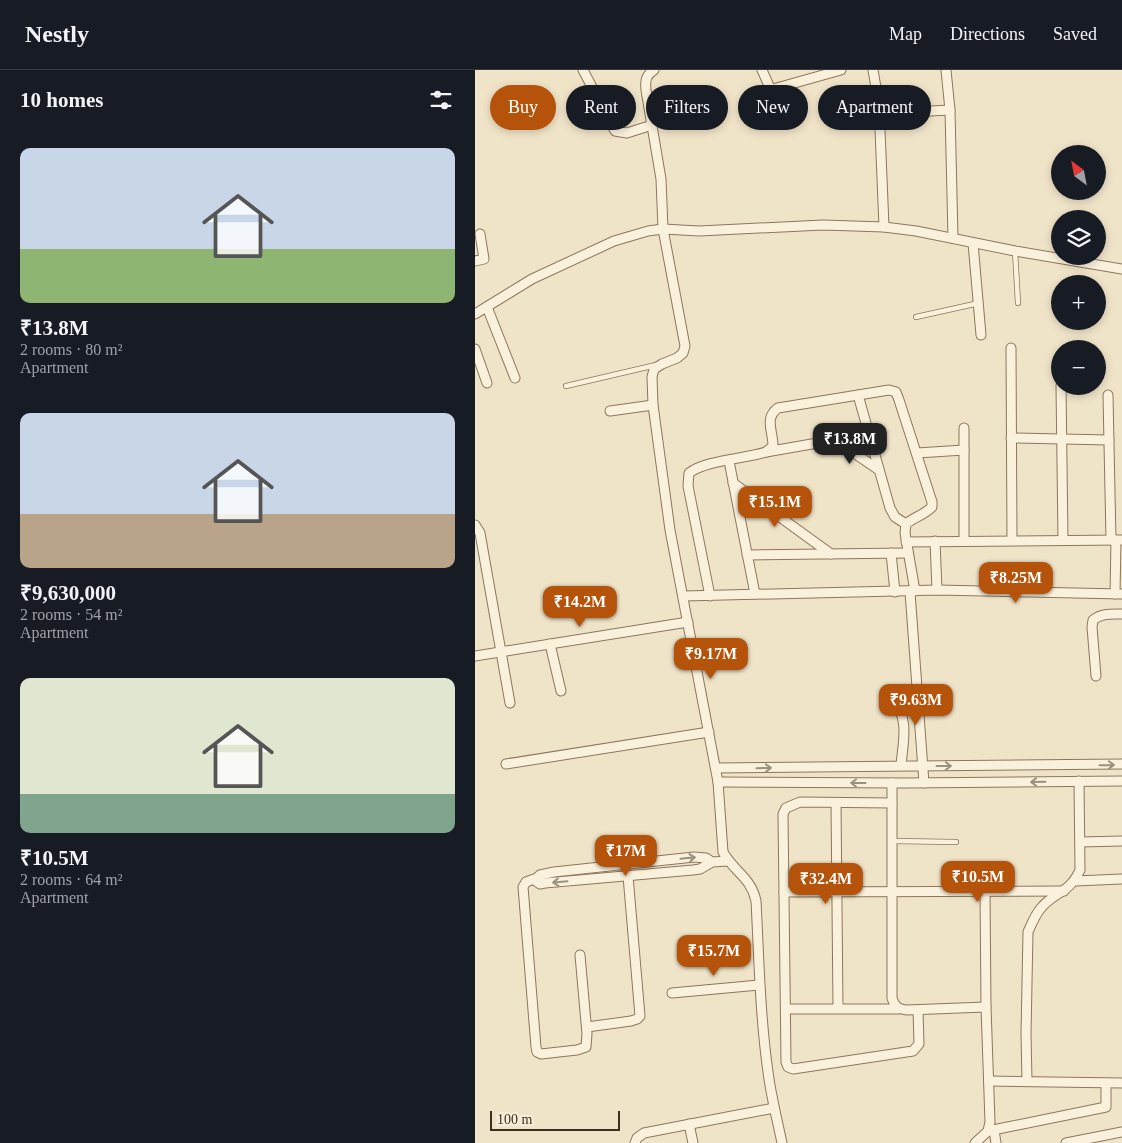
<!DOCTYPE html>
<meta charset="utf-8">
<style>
:root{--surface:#171b24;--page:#20242c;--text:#f1f3f6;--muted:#9ea1a6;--line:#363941;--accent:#b45309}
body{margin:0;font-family:Georgia,serif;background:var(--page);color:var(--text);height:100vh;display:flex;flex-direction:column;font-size:19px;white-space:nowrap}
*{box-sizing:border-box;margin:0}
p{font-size:16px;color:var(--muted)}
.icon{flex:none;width:28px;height:28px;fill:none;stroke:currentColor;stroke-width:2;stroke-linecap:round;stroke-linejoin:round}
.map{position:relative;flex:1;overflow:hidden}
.panel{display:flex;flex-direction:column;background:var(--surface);width:475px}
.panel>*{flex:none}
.banner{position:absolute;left:15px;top:15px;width:475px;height:45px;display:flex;gap:10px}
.needle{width:32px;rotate:328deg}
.fabs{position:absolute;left:576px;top:75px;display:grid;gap:10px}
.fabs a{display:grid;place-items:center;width:55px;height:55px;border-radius:50%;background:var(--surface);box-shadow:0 2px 8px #0003;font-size:25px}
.scale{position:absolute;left:15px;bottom:12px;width:130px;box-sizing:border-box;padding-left:5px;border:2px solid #3d2e20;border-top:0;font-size:14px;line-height:18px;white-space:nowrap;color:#3d2e20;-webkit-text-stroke:4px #f7eed8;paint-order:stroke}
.price{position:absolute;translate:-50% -42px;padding:0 11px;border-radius:10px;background:var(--accent);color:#fff;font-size:16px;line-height:32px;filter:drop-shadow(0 1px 2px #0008)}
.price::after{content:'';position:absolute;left:50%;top:30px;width:15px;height:11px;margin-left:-8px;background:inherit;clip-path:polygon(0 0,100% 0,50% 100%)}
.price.active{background:#222;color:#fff}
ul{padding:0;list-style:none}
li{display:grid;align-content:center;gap:10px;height:265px;padding:0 20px}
li span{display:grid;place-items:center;height:155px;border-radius:10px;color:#555}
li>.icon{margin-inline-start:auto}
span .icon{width:90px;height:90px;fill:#fffc;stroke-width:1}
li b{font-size:21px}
h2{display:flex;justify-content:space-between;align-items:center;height:60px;padding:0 20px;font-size:21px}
.tag{padding:0 18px;border-radius:22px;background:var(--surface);box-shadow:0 2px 8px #0003;font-size:18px;line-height:45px}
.tag.active{background:var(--accent);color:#fff}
header{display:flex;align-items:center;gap:30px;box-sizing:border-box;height:70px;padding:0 25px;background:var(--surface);border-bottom:1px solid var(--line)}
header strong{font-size:24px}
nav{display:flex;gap:28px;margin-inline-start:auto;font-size:18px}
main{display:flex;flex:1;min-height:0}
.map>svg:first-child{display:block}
</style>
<header>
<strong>Nestly</strong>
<nav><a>Map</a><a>Directions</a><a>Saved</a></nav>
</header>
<main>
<section class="panel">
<h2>10 homes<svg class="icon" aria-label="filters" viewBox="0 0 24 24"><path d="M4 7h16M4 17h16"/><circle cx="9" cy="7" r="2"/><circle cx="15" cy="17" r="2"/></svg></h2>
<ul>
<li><span style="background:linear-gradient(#c9d6e8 65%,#8fb573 0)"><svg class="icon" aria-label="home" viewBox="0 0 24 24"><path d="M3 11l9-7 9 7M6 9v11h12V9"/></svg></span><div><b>₹13.8M</b><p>2 rooms · 80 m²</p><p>Apartment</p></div></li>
<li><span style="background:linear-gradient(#c9d6e8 65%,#b9a48a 0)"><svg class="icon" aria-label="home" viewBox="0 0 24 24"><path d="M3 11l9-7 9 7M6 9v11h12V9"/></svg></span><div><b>₹9,630,000</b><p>2 rooms · 54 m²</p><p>Apartment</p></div></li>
<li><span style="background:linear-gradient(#dfe7d0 75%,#7fa58c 0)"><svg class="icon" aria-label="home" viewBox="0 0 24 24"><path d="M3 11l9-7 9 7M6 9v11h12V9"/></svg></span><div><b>₹10.5M</b><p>2 rooms · 64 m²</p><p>Apartment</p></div></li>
</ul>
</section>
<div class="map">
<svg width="647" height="1073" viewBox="0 0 647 1073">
<rect width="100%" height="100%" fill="#f0e4c8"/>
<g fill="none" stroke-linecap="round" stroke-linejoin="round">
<defs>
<g id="lane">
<path d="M540,181l3,52"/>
<path d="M441,247l63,-14"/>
<path d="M91,316l90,-21"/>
<path d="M417,771l64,1"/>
</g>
<g id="street">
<path d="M108,0l32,61 12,2 25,-8"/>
<path d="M179,0c-8,5 -9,10 -8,20l15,89 2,50 22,117 -2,7 -6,5 -15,6 -8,5 -2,8 1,28 17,125 48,252 5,70c11,20 28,25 33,49 3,57 4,114 12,171 3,24 9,47 14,71"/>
<path d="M287,0l8,18 3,1 68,-19"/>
<path d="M398,0l6,35 5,122"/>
<path d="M471,0l4,40 3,128"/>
<path d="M436,42l39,-2"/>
<path d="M498,173l8,92"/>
<path d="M0,191l9,-2 -4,-25"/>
<path d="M12,237l28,71"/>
<path d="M0,244l57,-35 82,-38 34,-10 15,-2 36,2 124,-6 61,2 32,4 99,20 107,18"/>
<path d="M536,278l1,192"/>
<path d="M0,279l12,34"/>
<path d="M586,316l2,154"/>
<path d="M383,325l32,113 5,9 11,7"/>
<path d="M633,325l3,145"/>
<path d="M135,341l43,-6"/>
<path d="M536,368l98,2"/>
<path d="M360,370l44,30"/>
<path d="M291,382l103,-18"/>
<path d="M442,383l47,-3"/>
<path d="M254,391l26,133"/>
<path d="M258,413l98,71"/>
<path d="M0,455l5,8 30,170"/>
<path d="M460,471l2,49"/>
<path d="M489,471v-113"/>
<path d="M431,472l216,-2"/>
<path d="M416,483l4,39"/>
<path d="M272,485l161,-2"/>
<path d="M435,522l14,191"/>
<path d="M640,524l1,-54"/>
<path d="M209,526l253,-6 185,4"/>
<path d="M235,526l-22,-110 1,-13c17,-13 55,-14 77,-21l7,-6c0,-15 -9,-28 5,-38l111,-18 7,2 3,8 33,102v5c-8,8 -18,10 -26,17l-1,9 10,58"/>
<path d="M75,574l11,47"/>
<path d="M0,586l213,-34"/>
<path d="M621,606l-4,-49 1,-7c9,-7 18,-6 29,-6"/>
<path d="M417,630c18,17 11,42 9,65"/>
<path d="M31,694l203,-32"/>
<path d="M241,698l406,-4"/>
<path d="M243,712l187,1 217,-2"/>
<path d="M417,713v215c3,9 6,11 15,12l79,-3"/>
<path d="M361,733l2,205"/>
<path d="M417,733l-92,-1 -14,6 -3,6 3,248 2,5 5,2 120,-18 6,-7 -1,-34"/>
<path d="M605,772l42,-1"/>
<path d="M62,808v4l3,2 5,-1 148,-13 7,-1 12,-7 16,-1"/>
<path d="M600,811l47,-2"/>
<path d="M309,822l280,-1"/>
<path d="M105,885l7,79 -1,13 -9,3 -36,4 -4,-2 -1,-5 -13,-160 3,-5 11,-4 3,-3 14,-3 140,-15 12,1 6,4"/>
<path d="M197,923l87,-8"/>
<path d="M311,939h112"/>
<path d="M112,957l44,-6 6,-2 3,-3 -12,-140"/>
<path d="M514,1011l133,2"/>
<path d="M552,1011l-1,-47 2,-102c4,-9 7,-17 13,-24 14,-17 28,-14 39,-38l-1,-89"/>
<path d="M214,1054l4,19"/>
<path d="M519,1060l2,13"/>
<path d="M513,1061l118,-24v-24"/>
<path d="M160,1073l2,-5 7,-5 130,-25"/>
<path d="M500,1073l13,-12 2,-9 -4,-115 -1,-116"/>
<path d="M591,1073l56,-11"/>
</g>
</defs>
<use href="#lane" stroke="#8d765c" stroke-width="6"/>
<use href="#street" stroke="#8d765c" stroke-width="11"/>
<use href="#lane" stroke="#faf1dc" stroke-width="4.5"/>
<use href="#street" stroke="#faf1dc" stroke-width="9"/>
</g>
<defs><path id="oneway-shaft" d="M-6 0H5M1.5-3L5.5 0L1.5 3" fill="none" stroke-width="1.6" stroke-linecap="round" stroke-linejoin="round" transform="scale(1.25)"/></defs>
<g stroke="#9c907e">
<use href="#oneway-shaft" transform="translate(632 695) rotate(-1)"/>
<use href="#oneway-shaft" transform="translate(469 696)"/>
<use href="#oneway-shaft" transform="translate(289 698) rotate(-1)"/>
<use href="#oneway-shaft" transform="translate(563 712) rotate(179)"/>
<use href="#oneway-shaft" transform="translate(383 713) rotate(-180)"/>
<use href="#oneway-shaft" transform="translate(213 788) rotate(-6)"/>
<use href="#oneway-shaft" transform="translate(85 812) rotate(175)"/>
</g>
</svg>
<div class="fabs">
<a><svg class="needle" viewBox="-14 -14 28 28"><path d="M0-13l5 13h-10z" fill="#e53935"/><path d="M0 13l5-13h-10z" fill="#9ea1a6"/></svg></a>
<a><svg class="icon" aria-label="layers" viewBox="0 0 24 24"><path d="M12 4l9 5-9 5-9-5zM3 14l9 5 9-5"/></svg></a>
<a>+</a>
<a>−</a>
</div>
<div class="scale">100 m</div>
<b class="price active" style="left:375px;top:395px">₹13.8M</b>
<b class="price" style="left:300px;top:458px">₹15.1M</b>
<b class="price" style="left:541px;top:534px">₹8.25M</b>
<b class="price" style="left:105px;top:558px">₹14.2M</b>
<b class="price" style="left:236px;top:610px">₹9.17M</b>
<b class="price" style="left:441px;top:656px">₹9.63M</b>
<b class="price" style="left:151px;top:807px">₹17M</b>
<b class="price" style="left:503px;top:833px">₹10.5M</b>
<b class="price" style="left:351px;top:835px">₹32.4M</b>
<b class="price" style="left:239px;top:907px">₹15.7M</b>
<div class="banner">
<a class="tag active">Buy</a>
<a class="tag">Rent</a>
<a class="tag">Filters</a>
<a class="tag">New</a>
<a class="tag">Apartment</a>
</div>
</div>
</main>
